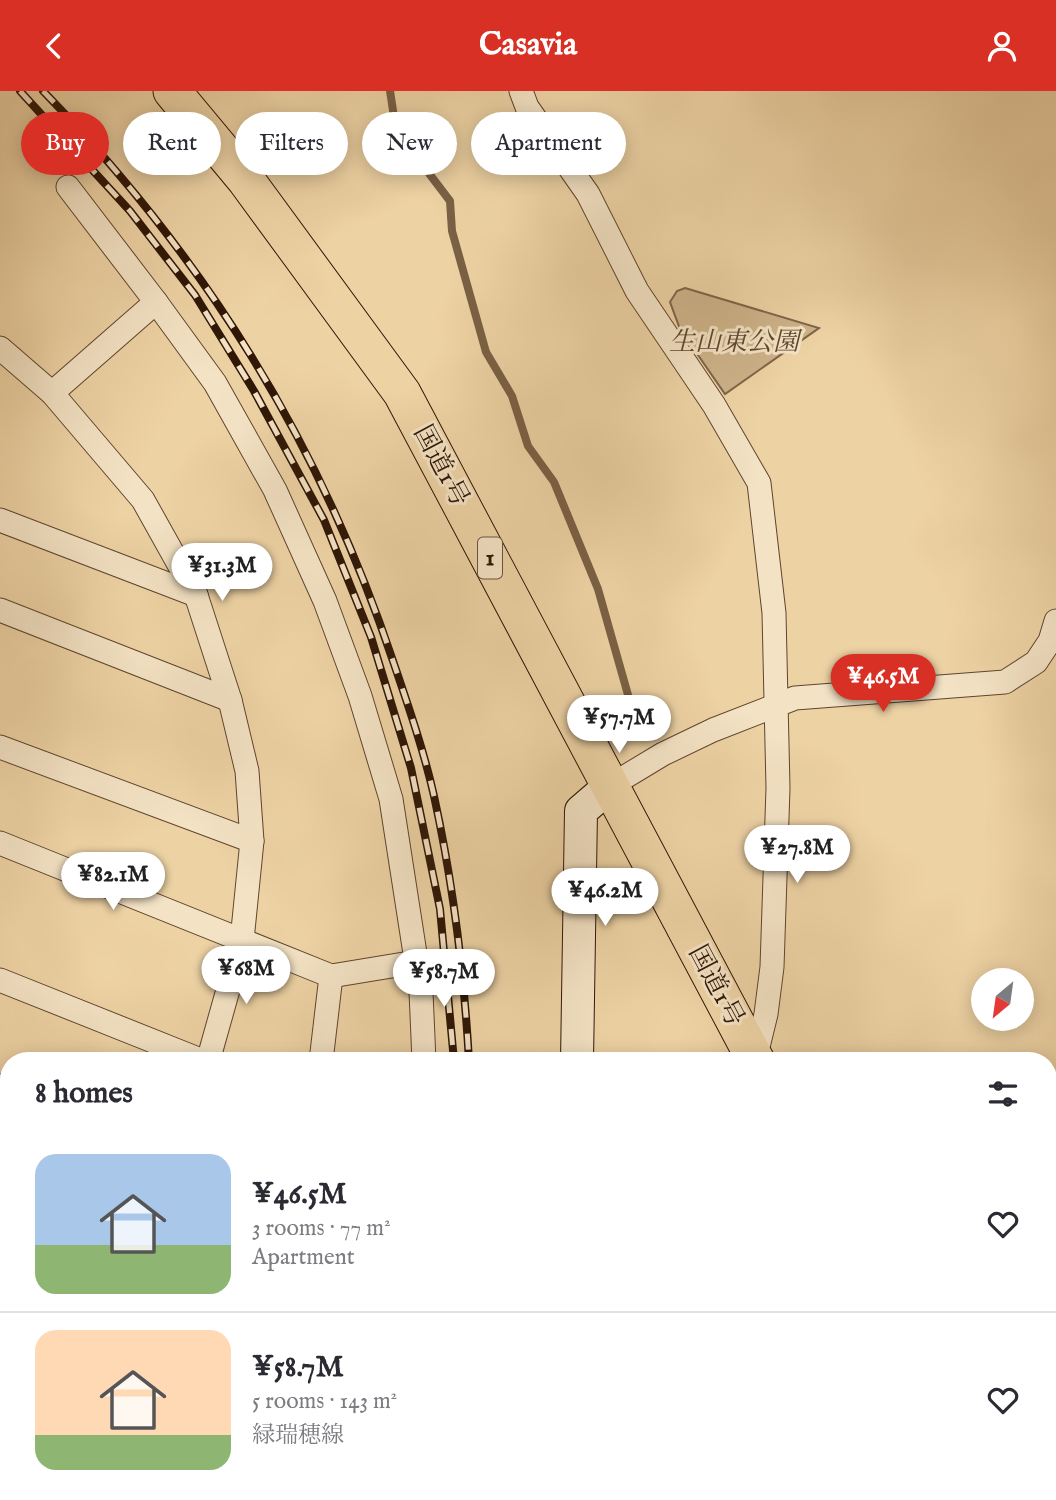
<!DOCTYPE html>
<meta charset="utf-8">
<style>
:root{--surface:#fff;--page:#f7f7f7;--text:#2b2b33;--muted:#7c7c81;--line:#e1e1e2;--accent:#d93025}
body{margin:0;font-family:"IM FELL English","Noto Serif JP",serif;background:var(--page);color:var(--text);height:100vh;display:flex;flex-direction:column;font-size:26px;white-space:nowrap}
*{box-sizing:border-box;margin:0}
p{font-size:23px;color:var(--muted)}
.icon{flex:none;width:38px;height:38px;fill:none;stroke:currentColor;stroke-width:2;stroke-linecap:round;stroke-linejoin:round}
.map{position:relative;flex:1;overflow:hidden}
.side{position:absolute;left:0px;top:961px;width:1057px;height:450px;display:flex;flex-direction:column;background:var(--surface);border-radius:28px 28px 0 0;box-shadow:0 4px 18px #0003}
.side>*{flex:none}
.guide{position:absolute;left:21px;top:21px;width:700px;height:63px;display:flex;gap:14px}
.needle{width:46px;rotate:209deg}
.tools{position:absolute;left:971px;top:877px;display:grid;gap:14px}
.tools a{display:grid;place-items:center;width:63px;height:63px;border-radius:50%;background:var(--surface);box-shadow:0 4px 18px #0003;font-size:35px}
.price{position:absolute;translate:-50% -60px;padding:0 16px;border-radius:24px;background:#fff;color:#222;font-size:23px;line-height:46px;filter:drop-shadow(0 2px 4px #0008)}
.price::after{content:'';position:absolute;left:50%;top:42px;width:21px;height:16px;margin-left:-10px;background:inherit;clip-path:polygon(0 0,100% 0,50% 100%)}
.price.on{background:var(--accent);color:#fff}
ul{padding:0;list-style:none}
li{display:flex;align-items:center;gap:21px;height:175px;padding:0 35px}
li+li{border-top:2px solid var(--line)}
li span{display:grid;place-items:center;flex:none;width:196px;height:140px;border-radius:21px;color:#555}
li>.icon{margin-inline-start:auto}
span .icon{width:84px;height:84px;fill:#fffc;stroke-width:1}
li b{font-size:30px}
h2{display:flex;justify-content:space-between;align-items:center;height:84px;padding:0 35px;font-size:30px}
.pill{padding:0 24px;border-radius:32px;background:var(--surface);box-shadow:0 4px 18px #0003;font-size:24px;line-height:63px}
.pill.on{background:var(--accent);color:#fff}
header{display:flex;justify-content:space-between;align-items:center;height:91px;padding:0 35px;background:var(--accent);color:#fff;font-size:32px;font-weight:800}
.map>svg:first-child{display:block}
</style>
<header><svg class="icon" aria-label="back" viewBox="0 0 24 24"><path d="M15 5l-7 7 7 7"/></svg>Casavia<svg class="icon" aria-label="person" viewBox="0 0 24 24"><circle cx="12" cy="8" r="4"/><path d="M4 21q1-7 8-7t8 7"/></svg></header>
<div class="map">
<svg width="1056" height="1409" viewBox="0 0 1056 1409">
<rect width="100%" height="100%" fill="#edd2a4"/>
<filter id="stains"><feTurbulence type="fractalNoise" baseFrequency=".00286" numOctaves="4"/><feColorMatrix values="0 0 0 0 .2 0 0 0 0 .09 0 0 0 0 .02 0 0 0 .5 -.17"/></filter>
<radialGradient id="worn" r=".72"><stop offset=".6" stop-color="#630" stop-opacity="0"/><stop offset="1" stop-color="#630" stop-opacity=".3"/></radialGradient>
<g fill="#cdb289" stroke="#7e6448" stroke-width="2">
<path d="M685,197l134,40 -94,66 -45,-65 -10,-27 7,-11z"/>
<path d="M0,1179l9,3v99l-9,-3z"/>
</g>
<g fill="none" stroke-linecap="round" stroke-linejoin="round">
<path stroke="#7a6044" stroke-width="8" d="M390,0l6,39 54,71 2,30 34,121 26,44 16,50 26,36 44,107 36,127"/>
<path stroke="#ac926e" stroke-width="49" d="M642,1409l3,-7"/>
<defs>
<g id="minor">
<path d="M521,0l6,16 61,87 49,97 77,114 45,78 15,130 4,175 -6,179 -6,47 -11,45"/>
<path d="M68,96l88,115 59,81 60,107 50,111 35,95 31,103 30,193 3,69"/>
<path d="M0,257l52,45 91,107 53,95 34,105 17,71 5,70 -10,99 -34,121"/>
<path d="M52,302l104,-91"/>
<path d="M0,429l196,75"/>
<path d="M0,519l230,90"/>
<path d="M0,656l252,94"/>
<path d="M610,695l53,-32 50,-24 82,-32 210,-16 31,-20 14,-21 6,-20"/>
<path d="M0,752l331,133 85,-14"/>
<path d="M0,889l203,81"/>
<path d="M321,970l10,-85"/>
<path d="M0,995l9,4"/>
<path d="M0,1171l9,3"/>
<path d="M0,1295l9,3"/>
<path d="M152,1402l19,7"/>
<path d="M40,1409l3,-7"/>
<path d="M227,1409l2,-7"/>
</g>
<path id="tertiary" d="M382,1409v-7"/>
<g id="secondary">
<path d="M577,970l4,-250 29,-25"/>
<path d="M585,1402l3,7"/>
</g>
<g id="trunk">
<path d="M172,0l74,89 156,213 354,668"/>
<path d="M1026,1402l5,7"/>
</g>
</defs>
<use href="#minor" stroke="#5e452e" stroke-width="25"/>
<use href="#tertiary" stroke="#5e452e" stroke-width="31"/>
<use href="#secondary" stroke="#2f1606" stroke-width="34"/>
<use href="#trunk" stroke="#2f1606" stroke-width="39"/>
<g stroke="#2f1606" stroke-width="4.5" stroke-dasharray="2 3.5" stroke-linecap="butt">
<path d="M1048,1355l8,6"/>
<path d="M810,1402l4,7"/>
<path d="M756,1409l15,-7"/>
</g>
<use href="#minor" stroke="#f3e2c4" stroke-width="23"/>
<use href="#tertiary" stroke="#f3e2c4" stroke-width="28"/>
<use href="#secondary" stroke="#f3e2c4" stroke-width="32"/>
<use href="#trunk" stroke="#edd2a4" stroke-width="37"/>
<defs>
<g id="rail">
<path d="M20,0l110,120 65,84 59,96 70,129 47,117 40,131 29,141 14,152"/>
<path d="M43,0c162,167 276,349 350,570 15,44 31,90 41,135 19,87 30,176 35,265"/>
<path d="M442,1409v-7"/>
<path d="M455,1409l1,-7"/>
</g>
</defs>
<use href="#rail" stroke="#2f1606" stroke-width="8"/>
<use href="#rail" stroke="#f3e2c4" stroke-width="5" stroke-dasharray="16" stroke-linecap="butt"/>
</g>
<g text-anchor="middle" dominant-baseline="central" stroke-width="6" stroke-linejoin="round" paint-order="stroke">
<rect fill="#f3e2c4" stroke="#6a533f" stroke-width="2" x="478" y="446.5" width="24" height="41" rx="5"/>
<g font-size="24" font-weight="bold" fill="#2f1606">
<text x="490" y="467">1</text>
</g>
<g font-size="26" font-style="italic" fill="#5e452d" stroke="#f3e2c4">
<text x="734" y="251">生山東公園</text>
</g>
<g font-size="26" fill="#2f1606" stroke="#f3e2c4">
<text transform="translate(441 375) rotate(62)">国道1号</text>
<text transform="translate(716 895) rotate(62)">国道1号</text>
</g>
</g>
<rect width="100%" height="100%" filter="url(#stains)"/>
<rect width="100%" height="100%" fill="url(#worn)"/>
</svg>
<div class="tools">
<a><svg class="needle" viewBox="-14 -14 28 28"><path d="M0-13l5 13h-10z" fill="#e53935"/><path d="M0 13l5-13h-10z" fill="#7c7c81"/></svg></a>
</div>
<b class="price" style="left:222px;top:512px">¥31.3M</b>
<b class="price on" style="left:883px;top:623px">¥46.5M</b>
<b class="price" style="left:619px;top:664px">¥57.7M</b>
<b class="price" style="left:797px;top:794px">¥27.8M</b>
<b class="price" style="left:113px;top:821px">¥82.1M</b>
<b class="price" style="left:605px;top:837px">¥46.2M</b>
<b class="price" style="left:246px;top:915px">¥68M</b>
<b class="price" style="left:444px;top:918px">¥58.7M</b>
<div class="guide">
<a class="pill on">Buy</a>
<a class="pill">Rent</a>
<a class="pill">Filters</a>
<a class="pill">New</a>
<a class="pill">Apartment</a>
</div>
<section class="side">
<h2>8 homes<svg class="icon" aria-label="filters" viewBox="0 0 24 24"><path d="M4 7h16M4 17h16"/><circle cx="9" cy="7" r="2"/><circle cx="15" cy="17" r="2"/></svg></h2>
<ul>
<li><span style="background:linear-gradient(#a9c7e8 65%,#8fb573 0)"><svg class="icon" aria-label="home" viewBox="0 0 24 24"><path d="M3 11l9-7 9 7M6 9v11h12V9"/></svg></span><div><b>¥46.5M</b><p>3 rooms · 77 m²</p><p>Apartment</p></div><svg class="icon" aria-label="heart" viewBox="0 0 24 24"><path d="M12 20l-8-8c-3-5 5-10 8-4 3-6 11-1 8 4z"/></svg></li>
<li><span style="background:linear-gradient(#ffd9b3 75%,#8fb573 0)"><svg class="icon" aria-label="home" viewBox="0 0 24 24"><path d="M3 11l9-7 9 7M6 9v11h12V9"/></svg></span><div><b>¥58.7M</b><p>5 rooms · 143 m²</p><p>緑瑞穂線</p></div><svg class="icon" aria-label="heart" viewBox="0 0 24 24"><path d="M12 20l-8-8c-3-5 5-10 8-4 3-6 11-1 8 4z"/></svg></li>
</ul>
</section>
</div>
